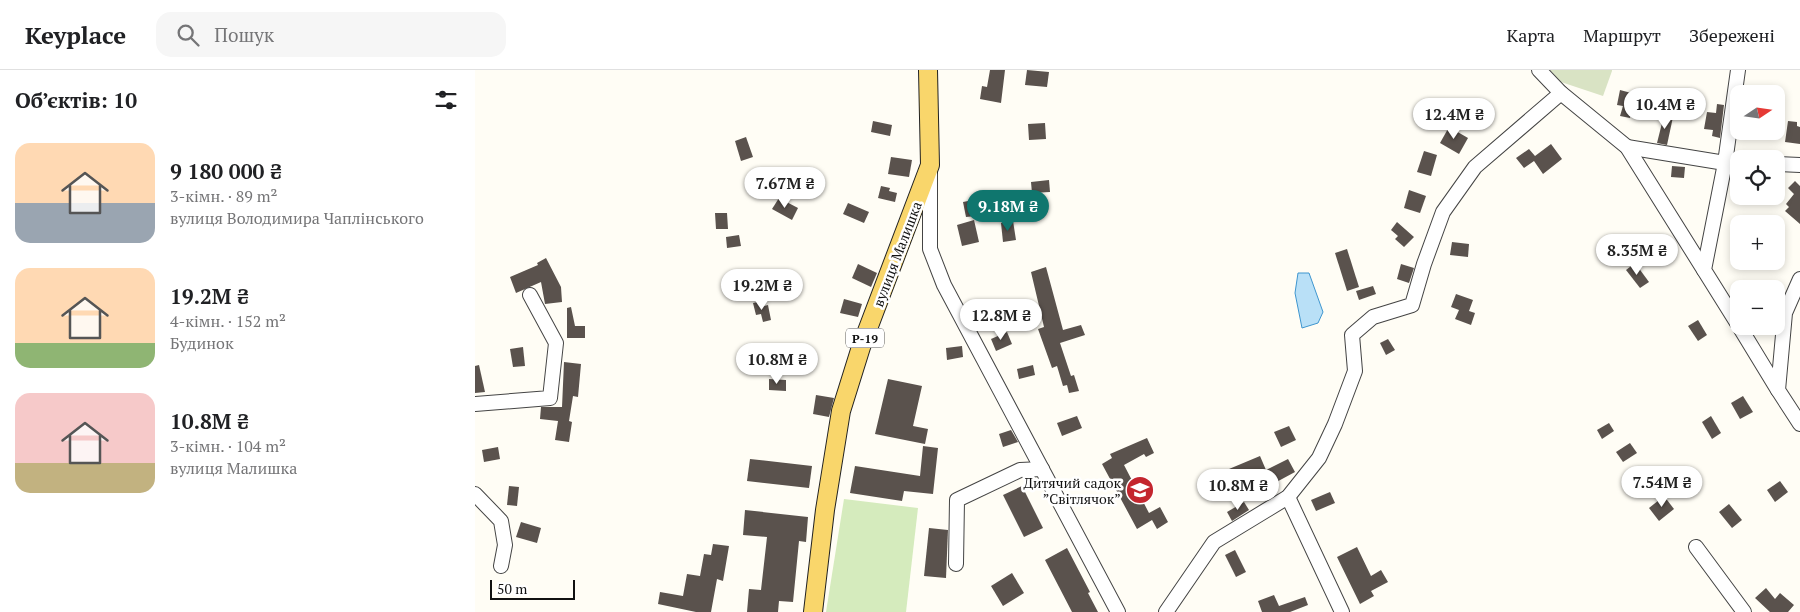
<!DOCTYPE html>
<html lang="uk">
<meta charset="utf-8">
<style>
:root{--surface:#fff;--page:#f6f6f6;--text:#202124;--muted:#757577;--line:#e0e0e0;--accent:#0f766e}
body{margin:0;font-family:"PT Serif",serif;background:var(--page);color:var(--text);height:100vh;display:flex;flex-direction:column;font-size:19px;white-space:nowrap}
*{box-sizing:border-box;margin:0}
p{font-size:16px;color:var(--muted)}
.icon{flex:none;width:28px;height:28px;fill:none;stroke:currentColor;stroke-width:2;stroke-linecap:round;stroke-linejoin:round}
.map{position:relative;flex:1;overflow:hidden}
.side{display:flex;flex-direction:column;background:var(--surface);width:475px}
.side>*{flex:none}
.needle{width:32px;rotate:77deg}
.buttons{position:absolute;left:1255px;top:15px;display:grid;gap:10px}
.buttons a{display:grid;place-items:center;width:55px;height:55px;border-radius:10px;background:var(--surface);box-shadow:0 2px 8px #0003;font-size:25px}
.scale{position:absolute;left:15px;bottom:12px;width:85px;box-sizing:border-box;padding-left:5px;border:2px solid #111;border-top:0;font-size:14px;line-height:18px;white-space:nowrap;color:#111;-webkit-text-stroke:4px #fff;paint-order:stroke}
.price{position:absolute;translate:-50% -42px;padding:0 11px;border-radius:18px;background:#fff;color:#222;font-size:16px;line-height:32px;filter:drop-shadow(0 1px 2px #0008)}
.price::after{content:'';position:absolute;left:50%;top:30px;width:15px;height:11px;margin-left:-8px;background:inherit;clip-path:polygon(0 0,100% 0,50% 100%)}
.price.selected{background:var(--accent);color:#fff}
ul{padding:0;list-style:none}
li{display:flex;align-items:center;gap:15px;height:125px;padding:0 15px}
li span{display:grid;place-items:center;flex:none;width:140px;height:100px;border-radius:15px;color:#555}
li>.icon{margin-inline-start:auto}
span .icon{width:60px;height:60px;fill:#fffc;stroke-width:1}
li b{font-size:21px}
h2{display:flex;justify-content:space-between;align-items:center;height:60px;padding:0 15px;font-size:21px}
header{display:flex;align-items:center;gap:30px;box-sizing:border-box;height:70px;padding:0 25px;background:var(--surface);border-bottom:1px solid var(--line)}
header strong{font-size:24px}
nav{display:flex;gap:28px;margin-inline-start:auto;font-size:18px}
.search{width:350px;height:45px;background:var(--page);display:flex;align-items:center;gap:12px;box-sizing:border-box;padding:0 18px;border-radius:15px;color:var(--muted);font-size:19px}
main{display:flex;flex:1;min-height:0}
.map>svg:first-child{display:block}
</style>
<header>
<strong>Keyplace</strong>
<div class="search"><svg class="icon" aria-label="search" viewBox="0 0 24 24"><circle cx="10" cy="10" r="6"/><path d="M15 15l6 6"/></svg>Пошук</div>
<nav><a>Карта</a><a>Маршрут</a><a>Збережені</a></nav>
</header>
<main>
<section class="side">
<h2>Об’єктів: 10<svg class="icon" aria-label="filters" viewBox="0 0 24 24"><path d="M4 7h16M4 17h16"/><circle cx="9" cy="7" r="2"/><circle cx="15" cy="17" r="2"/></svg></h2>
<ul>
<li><span style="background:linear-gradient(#ffd9b3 60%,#9aa5b1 0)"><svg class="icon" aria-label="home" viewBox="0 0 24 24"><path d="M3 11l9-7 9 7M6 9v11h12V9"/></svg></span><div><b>9 180 000 ₴</b><p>3-кімн. · 89 m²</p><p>вулиця Володимира Чаплінського</p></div></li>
<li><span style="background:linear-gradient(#ffd9b3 75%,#8fb573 0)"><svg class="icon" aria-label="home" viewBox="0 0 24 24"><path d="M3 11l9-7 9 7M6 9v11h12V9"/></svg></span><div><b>19.2M ₴</b><p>4-кімн. · 152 m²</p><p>Будинок</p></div></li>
<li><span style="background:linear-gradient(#f6c9c9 70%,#c2b280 0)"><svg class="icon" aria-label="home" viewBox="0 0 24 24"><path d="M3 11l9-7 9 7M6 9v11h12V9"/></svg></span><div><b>10.8M ₴</b><p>3-кімн. · 104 m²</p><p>вулиця Малишка</p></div></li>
</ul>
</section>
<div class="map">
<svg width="1325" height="542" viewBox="0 0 1325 542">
<rect width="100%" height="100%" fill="#fffdf5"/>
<path fill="#d5ebbd" d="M369,429l74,9 -12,104h-80z"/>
<path fill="#d9e3c4" d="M1075,0h62v1l-9,25 -42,-14z"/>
<path fill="#b9e0f7" stroke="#3f96cf" d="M823,203h11l14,39 -5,11 -16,5 -7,-35z"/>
<g fill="#5a524d">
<path d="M515,0h15l-4,33 -21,-4 2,-13 5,1z"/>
<path d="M552,0l22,2 -2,15 -22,-2z"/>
<path d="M1145,20l15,4 -5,24 -10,-2 3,-10 -6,-1z"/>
<path d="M1242,34l7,1 -4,33 -8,-2 1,-6 -9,-1 3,-17 9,1z"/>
<path d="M1189,45l9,2 -6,28 -10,-2z"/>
<path d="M398,51l19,4 -2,11 -19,-4z"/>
<path d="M1313,51l9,1v4l3,1v17l-15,-2z"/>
<path d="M570,53l1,16 -17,1 -1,-16z"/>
<path d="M974,57l19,11 -9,16 -19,-11z"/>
<path d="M271,67l7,20 -12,4 -6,-20z"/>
<path d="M1076,74l11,15 -19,15 -9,-13 -10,7 -8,-10 13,-9 6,7z"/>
<path d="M949,81l13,4 -6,21 -14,-4z"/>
<path d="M416,87l21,3 -3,17 -21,-3z"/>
<path d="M1197,96l13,1 -1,11 -13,-1z"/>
<path d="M574,110l1,12 -18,1 -1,-11z"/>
<path d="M1320,111l5,5v38l-15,-13 4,-4 -3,-3 8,-10 -6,-6z"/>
<path d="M406,116l9,2 -1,3 8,2 -2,9 -17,-4z"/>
<path d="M934,120l17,6 -6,17 -16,-5z"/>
<path d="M304,128l19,10 -6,12 -20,-11z"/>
<path d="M498,130l3,16 -10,1 -3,-15z"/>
<path d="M373,133l21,9 -5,11 -21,-9z"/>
<path d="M240,143h12l1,16h-12z"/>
<path d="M499,150l5,22 -17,4 -5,-21z"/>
<path d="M538,151l3,19 -13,2 -2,-19z"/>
<path d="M922,152l17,15 -10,10 -9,-8 3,-3 -7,-6z"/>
<path d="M264,165l2,11 -14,2 -1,-11z"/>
<path d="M977,172l17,2 -1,13 -18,-2z"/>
<path d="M872,179l12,38 -12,4 -12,-38z"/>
<path d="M71,188l15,29 1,15 -17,2 -4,-22 -25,11 -6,-16 28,-12 -1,-2z"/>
<path d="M1160,193l14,19 -9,6 -14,-18z"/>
<path d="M383,194l19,9 -6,14 -19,-9z"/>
<path d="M926,194l13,4 -5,15 -12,-4z"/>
<path d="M571,197l17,63 18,-5 4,10 -25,8 11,33 3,-1 5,16 -10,2 -2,-8 -4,1 -6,-20 -5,2 -14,-39 6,-2 -13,-55z"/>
<path d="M898,216l3,8 -17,6 -3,-9z"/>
<path d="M981,224l17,6 -4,11 6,2 -4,12 -16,-6 4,-9 -8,-3z"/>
<path d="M369,229l18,5 -4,13 -18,-4z"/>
<path d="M288,231l1,5 4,-1 3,15 -8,2 -2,-8 -5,1 -3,-12z"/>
<path d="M96,237l4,19h10v12h-18v-30z"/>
<path d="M1223,250l9,15 -9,6 -10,-15z"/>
<path d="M532,262l5,12 -16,7 -5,-12z"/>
<path d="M913,269l7,11 -9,5 -6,-12z"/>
<path d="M487,276l1,11 -16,3 -1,-12z"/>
<path d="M48,277l2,19 -12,1 -3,-18z"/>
<path d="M89,292l17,2 -3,33 -5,-1 -4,25 3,1 -3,20 -14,-2 3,-19 -18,-2 1,-12h21z"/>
<path d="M4,295l6,27 -10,1v-27z"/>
<path d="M558,295l2,10 -16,4 -2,-10z"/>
<path d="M294,309l17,1v11l-17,-1z"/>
<path d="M413,309l34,7 -9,40 15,3 -3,15 -50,-10z"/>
<path d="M341,325l18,3 -5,19 -16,-3z"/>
<path d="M1268,326l10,16 -13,7 -9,-16z"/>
<path d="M602,346l5,12 -20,8 -5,-13z"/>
<path d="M1236,346l10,17 -9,6 -10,-17z"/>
<path d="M1134,353l5,8 -12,8 -5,-9z"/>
<path d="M814,356l7,14 -15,7 -7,-15z"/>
<path d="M536,360l7,12 -15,5 -4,-13z"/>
<path d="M672,368l7,15 -8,4 -2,-3 -20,11 25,48 11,-6 8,15 -11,7 -5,-9 -15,9 -35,-65 10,-6 -2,-4z"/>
<path d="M1155,373l7,10 -14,9 -7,-10z"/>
<path d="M448,376l15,2 -5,46 -29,-3 -2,10 -52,-8 5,-27 65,10z"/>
<path d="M23,377l2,12 -16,3 -2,-12z"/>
<path d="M785,386l6,14 22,-11 7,13 -28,15 -3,-5 -25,11 -10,-24z"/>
<path d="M275,389l62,7 -3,22 -62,-7z"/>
<path d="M1305,411l8,11 -13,10 -8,-12z"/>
<path d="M34,416l10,1 -2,19 -10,-1z"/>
<path d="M547,416l21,42 -19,9 -21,-42z"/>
<path d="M855,422l5,11 -19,8 -5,-11z"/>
<path d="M1189,426l10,13 -15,12 -10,-13z"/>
<path d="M769,432l5,8 -17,11 -5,-9z"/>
<path d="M1254,434l13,16 -10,8 -13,-16z"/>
<path d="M270,440l63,7 -2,25 -7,-1 -6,61 -14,-1 -1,11h-31l2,-23 12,1 6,-53 -24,-2z"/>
<path d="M46,452l20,6 -4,15 -21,-6z"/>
<path d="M454,458l19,2 -2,48 -22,-2z"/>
<path d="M238,474l16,2 -6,35 -6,-2 -6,33h-15l-38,-8 2,-12 23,4 4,-22 13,2 4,-22 7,1z"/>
<path d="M882,477l14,29 10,-6 7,12 -17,9 3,5 -14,8 -23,-47z"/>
<path d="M592,478l23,44 -2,1 10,19h-26l-27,-52z"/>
<path d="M760,480l11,22 -10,5 -11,-22z"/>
<path d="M537,503l12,20 -21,13 -12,-20z"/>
<path d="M1291,518l9,11 5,-6 14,12 -6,7h-18l-15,-14z"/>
<path d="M799,525l5,11 26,-9 3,8 -18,7h-28l-4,-11z"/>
</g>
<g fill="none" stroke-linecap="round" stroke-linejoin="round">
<defs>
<g id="minor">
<path d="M1064,0l22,23 66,54 77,123"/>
<path d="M1152,77l98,16 13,-93"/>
<path d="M1264,93h-14l-21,107 35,56"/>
<path d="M1301,94l24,1"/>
<path d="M455,102v77l14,36 174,327"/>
<path d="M1325,209l-15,34 -7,77 22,34"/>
<path d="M1264,256l39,64"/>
<path d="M0,334l75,-6 6,-55 -26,-48"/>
<path d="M0,424l26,27 4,24 -4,21"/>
<path d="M813,427l54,115"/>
<path d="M1221,477l48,65"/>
<path d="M481,494l1,-64 63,-30 22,-1"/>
<path d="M691,542l48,-70 74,-45 31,-39 16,-34 20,-53 -3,-36 21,-18 39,-12 12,-41 19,-52 32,-45 86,-74"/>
</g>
<path id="major" d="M338,542l12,-102 16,-99 20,-64 69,-182 -2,-95"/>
</defs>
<use href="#minor" stroke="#444" stroke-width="16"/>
<use href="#major" stroke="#222" stroke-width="20"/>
<use href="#minor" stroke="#fff" stroke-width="14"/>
<use href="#major" stroke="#f9d66b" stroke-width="18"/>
</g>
<defs>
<symbol id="school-disc" viewBox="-11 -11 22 22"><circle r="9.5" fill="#c4262e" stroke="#fff"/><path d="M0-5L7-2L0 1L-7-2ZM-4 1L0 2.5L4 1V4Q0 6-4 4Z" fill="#fff"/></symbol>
</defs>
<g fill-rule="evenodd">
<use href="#school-disc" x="649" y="404" width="32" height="32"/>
</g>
<g text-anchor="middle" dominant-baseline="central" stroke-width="5" stroke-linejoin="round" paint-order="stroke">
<rect fill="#fff" stroke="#585858" stroke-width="1" x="371" y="258.5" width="38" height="19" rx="4"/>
<g font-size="12" font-weight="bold" fill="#111">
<text x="390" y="268">Р-19</text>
</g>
<g font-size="14" fill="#111" stroke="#fff">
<text transform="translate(422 184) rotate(-69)">вулиця Малишка</text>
</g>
<g font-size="14" fill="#111" stroke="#fff" text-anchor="end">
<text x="646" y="412">Дитячий садок<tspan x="646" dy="16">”Світлячок”</tspan></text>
</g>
</g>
</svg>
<div class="buttons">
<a><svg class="needle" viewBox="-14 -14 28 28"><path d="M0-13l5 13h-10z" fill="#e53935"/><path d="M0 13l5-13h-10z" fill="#757577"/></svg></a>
<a><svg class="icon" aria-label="locate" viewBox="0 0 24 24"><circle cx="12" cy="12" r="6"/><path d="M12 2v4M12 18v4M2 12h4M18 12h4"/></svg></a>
<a>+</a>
<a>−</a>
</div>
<div class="scale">50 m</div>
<b class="price" style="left:1190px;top:60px">10.4M ₴</b>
<b class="price" style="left:979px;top:70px">12.4M ₴</b>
<b class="price" style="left:310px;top:139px">7.67M ₴</b>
<b class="price selected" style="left:533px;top:162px">9.18M ₴</b>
<b class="price" style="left:1162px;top:206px">8.35M ₴</b>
<b class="price" style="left:287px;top:241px">19.2M ₴</b>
<b class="price" style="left:526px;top:271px">12.8M ₴</b>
<b class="price" style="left:302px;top:315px">10.8M ₴</b>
<b class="price" style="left:1187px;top:438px">7.54M ₴</b>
<b class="price" style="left:763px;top:441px">10.8M ₴</b>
</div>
</main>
